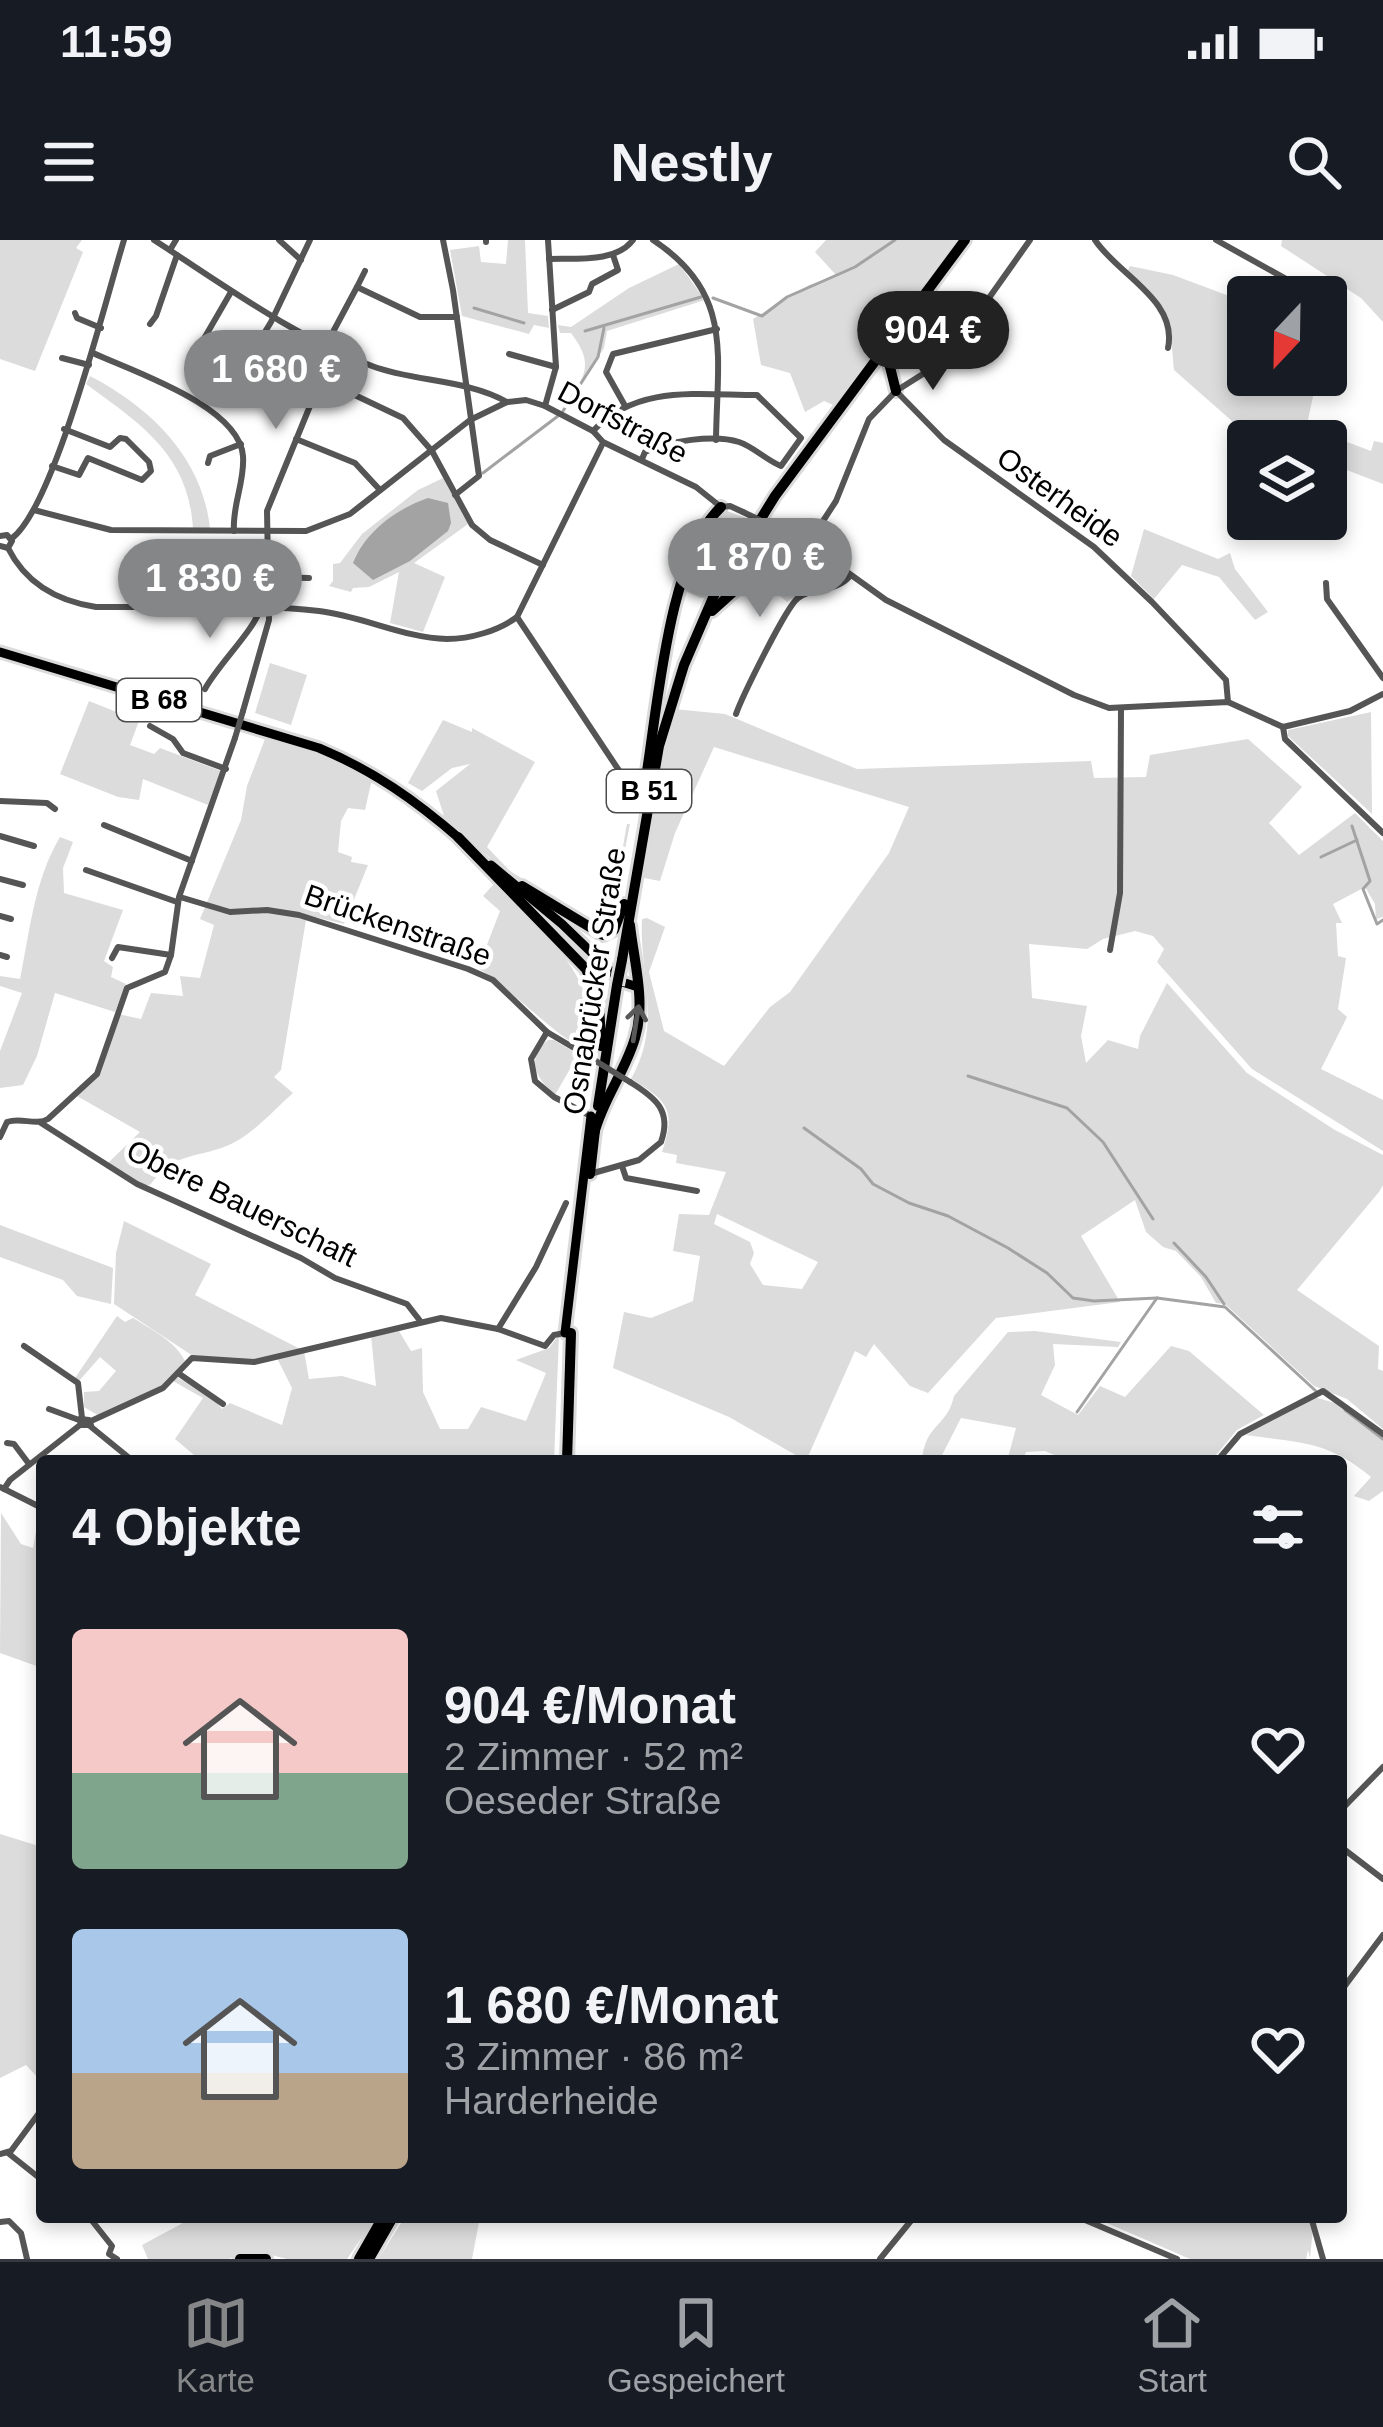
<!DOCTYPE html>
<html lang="de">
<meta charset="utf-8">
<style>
:root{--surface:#171b24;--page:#20242c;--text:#f1f3f6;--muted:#9ea1a6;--line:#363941;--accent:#858687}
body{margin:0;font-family:Helvetica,sans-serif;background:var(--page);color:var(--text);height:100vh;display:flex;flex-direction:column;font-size:45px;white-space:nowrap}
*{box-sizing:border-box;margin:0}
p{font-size:39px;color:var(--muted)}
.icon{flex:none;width:66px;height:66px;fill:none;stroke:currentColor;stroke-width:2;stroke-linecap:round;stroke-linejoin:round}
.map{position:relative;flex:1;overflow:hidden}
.side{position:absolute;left:36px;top:1215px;width:1311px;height:768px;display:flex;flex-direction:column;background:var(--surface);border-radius:12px;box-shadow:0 6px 18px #0003}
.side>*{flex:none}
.needle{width:78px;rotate:202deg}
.buttons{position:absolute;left:1227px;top:36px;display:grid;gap:24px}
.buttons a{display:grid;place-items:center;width:120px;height:120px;border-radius:12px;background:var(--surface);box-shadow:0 6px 18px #0003;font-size:60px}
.price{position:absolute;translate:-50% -102px;padding:0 27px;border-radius:42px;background:var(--accent);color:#fff;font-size:39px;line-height:78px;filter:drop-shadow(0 3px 6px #0008)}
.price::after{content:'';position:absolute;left:50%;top:72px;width:36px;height:27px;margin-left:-18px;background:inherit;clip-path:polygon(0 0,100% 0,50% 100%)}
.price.current{background:#222;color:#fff}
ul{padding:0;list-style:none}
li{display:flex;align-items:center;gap:36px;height:300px;padding:0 36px}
li span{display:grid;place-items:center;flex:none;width:336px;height:240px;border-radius:12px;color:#555}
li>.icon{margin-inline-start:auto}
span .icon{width:144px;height:144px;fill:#fffc;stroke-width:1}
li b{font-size:51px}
h2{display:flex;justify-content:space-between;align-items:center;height:144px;padding:0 36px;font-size:51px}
.status{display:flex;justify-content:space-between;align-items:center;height:84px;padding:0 60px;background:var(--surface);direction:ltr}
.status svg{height:33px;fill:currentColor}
header{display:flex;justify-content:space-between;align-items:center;height:156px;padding:0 36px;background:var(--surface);font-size:54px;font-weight:600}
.menu{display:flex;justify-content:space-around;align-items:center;height:168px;border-top:3px solid var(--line);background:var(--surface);font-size:33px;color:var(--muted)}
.menu a{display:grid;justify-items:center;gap:6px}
.menu .current{color:var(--accent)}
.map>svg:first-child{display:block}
</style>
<div class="status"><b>11:59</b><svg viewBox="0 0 49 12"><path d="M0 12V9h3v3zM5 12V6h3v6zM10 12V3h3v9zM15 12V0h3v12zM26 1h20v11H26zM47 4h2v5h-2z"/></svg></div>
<header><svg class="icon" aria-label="menu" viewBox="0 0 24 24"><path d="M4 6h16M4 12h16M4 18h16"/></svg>Nestly<svg class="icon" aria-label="search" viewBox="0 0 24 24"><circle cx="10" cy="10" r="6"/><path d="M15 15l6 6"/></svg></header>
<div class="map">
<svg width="1383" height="2019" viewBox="0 0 1383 2019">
<rect width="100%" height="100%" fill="#fff"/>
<g fill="#dcdcdc" fill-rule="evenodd">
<path d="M0,0h82l-6,8 7,4 -48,119 -35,-12z"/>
<path d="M508,0h17l3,73 20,3 1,12 -15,-3 -5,9 -67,-18 -12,-66 29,-4 2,16 25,2z"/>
<path d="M826,0h129l-122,165 -9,-4 -19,11 -15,-39 -29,-8 -8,-46 56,-34 28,-9 -22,-24z"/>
<path d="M1282,0h101v82l-22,-24 -80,-52z"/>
<path d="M679,24l26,36 -98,31 -3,17 -28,41c15,-22 10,-36 -5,-56h-11l-2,-8 13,2 58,-39z"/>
<path d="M1130,26l43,9 75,28v72h65l3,8 -9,41 3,4 61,23 3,-10 9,2v41l-57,-22v-21h-49l-44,-19 -59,-52c-4,-56 -8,-58 -47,-98z"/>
<path d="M90,136c61,32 113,82 120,153h-17c-4,-74 -52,-105 -107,-145z"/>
<path d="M443,238l25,46 -54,39 31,14 -22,55 -33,-9 9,-51 -30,15 -16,1 -2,4 -22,-6 4,-5v-17l7,-1 22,-29 56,-44z"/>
<path d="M724,270l25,9 -37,58 -11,11 -9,-4 -2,-22z"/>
<path d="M761,287l38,16 -80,53z"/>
<path d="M1144,289l74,30 12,-6 5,16 33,43 -13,8 -36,-43 -37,-12 -28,34 -23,-23z"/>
<path d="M804,320l18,2 16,18 -28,7 -23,15 -23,-20z"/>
<path d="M270,423l37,12 -16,50 -36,-12z"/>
<path d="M89,461l50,20 -9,24 24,9 6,-6 61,23 -13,34 -65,-26 -4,21 -21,-3 -58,-23z"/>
<path d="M674,469l51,5 132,55 234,-8 3,17 52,-1 4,-22 98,-16 54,48 -33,36 30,32 56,-42 28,28v76l-7,2 -1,-15 -10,-17 -32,17 9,19h-6l2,33 8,2 -8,51 9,8 -26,52 62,31v51l-131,-82 -95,-107 7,-13 -11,-13 -18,-5 -32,8 -16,10 -58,-5 3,54 55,8 -6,30 5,27 22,-23 30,9 2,-13 27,-53 80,90 88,57 48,25v30l-4,7 -82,98 82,56 -1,23 5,2v58l-36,-30 -33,-13 -89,-82 -9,-1 -15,-26 -25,-26 -13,-4 -17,-15 -11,-32 -54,36 39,66 -124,16 -68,75 -18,-7 -36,-42 -8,13 -11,-6 -49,110 -77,-44 -116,-49 11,-56 27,6 42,-17 7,-45 -27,-5 6,-37 30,1 17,-43 -50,-9 1,-8 -15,-3c14,-41 7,-51 -31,-73 32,-57 8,-102 11,-160l5,-1 18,9 -16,45 15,59 60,35 46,-59 20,-15 99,-139 20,-46 -195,-60 -39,86 -15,48 -21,-4zM717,974l101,48 -16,27 -39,-4 -13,-21 4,-11 -4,-11 -36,-18z"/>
<path d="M1371,472l1,102 -84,-78v-6z"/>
<path d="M443,480l29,12v-4l63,34 -48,85 23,24 89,55c16,-16 23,-77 28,-102h3l-21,105 -7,2 -99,-62 -58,-50 -9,-28 34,-27 -18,4 -30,23 -14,-8z"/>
<path d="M265,499l51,14 56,26 -7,31 -17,-2 -7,13 -3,31 14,5 -1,5 17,3 -24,59 -45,-11 7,7 -25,150 -7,7 19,16c-18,16 -38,39 -60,50 -35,17 -56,6 -83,42h-6l-37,-21 33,-32 -63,-36 24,-24 17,-58 23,5 10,-26 32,3 -3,-20 20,2 14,-53 -14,-6 41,-99 6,-34z"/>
<path d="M60,597l13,5 -10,26 1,25 59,17 -19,51 9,6 -2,10 15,7 -11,28 -60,-19 -18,63 -14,29 -23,3v-37l22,-58 -22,-7v-10l20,3c10,-48 14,-98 40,-142z"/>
<path d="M494,644c52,53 107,90 98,171 -43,-24 -74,-60 -114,-87l22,-57 -17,-15z"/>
<path d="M548,800h6l40,24 -1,10 -19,-12 -19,33c-19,-17 -30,-36 -7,-55z"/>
<path d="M124,981l87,43 -16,31 109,56 5,28 33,-3 34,10 -5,-51 28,-4 12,20 11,-3 1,44 17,37h28l13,-22 45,14 20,-48 -30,-13 33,-12 10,-13 -5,126h-353l-26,-22 28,-41 -30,-17 3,-4 33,17 13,15 8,-6 52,22 10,-37 -15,-30 -23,4 -61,-6 -79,-52 2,-51z"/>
<path d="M0,985l113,43 -2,36 -34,-8 -14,-16 -63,-23z"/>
<path d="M117,1076l8,6 8,-4c18,11 43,24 52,43l-23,26 -63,29 -15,-9v-15l15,-1 17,-20 -16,-14 -21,24 -4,-3z"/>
<path d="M1035,1091l86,11 -3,5 -65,-3 2,21 -14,30 37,20 22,-29 25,11 46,-51 18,5 75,64 -27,15 -26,31h-142l-24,-10 -19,1 -4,9h-15l9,-33 -55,-10 -22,43h-17c3,-38 25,-33 32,-65l54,-64z"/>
<path d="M1314,1157l21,6 48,37v51l-14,10 -15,-5 17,-19c-44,-37 -71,-34 -125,-42z"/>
<path d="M1,1273l20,31 12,4 6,-33 3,1v152l-42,-15z"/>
<path d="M0,1594l42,13v235l-16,-17 -26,13z"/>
<path d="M194,1977h182l-29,42h-60l-27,-7 -32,7h-80l-6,-14z"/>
<path d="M405,1977h75l-8,42h-94z"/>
<path d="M1093,1977h206l2,7v-7h8l4,12 -3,29 -2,-8 -2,9h-116z"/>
</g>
<path fill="#a3a3a3" d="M428,258l20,5 3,20 -3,8 -38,30 -37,19 -20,-17c12,-31 43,-54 75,-65z"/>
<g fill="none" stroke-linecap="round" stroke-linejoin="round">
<g stroke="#a3a3a3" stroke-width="3">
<path d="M713,58l49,18 25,-19 68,-30 40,-27"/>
<path d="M474,68l50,15"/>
<path d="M585,91l116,-34"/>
<path d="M563,171l35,-54 6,-29"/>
<path d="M483,233l75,-57"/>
<path d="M1352,586l18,55 -7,8 14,35 6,-4"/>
<path d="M1321,617l36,-17"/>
<path d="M968,836l99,32 36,34 50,77"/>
<path d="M804,888l57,41 12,15 36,19 39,13 60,32 39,25 26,25 21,3 63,-3"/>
<path d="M1174,1003l32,34 18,27"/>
<path d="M1345,1170l38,29"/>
<path d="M1077,1172l80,-114 68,9 93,86"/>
</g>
<defs>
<g id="major">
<path d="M0,412l319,96c55,23 96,52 141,91"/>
<path d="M491,625l71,59 60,58 16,5"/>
<path d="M565,1093l26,-217"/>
</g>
<g id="highway">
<path d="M894,102l-6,17 8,32"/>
<path d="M685,329l4,15 13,6 8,-3 13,-19"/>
<path d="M712,371l31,-28 65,-39"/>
<path d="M647,531c11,-69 23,-217 74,-264"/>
<path d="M458,597l128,132 13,31 2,46"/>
<path d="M522,646l81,49 11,-5 10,-26"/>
<path d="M622,720l37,-214 25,-81 31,-72 60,-97 190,-256"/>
<path d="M598,866l19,-121"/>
<path d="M594,894c9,-35 31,-62 41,-96 11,-36 -1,-76 -5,-113"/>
<path d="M590,934l5,-44"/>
<path d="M567,1221l4,-128"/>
<path d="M240,2019h26"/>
<path d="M359,2019l24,-42"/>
<path d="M369,2019l24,-42"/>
</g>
</defs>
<use href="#major" stroke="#dbdbdb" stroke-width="15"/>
<use href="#highway" stroke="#dbdbdb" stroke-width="16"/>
<g stroke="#555" stroke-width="6">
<path d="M154,0c70,45 139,96 218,126 42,16 95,13 135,36"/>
<path d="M279,0l22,20"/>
<path d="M443,0l10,50 26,186 -24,19"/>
<path d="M653,0c81,53 64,115 63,200"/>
<path d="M1095,0c23,35 83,60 73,108"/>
<path d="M1216,0l90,50 1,7"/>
<path d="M486,2v-2"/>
<path d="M170,10l6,-10"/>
<path d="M549,19c27,-1 67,4 84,-19"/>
<path d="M357,47l8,-16"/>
<path d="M552,70l37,-18 3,-8 26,-14 -5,-15"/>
<path d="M75,73l2,5 24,10"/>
<path d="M150,84l6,-8 21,-61"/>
<path d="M326,105l31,-58 63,30h37"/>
<path d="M93,113c41,19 146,53 150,103 2,26 -11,49 -9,75"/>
<path d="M509,114l47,13"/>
<path d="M62,118l27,7"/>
<path d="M191,121l40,-69"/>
<path d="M242,130l29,-48 39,-82"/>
<path d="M321,139l82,39 29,33 40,74 18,15 53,25"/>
<path d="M896,151l48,49 150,107 58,55 74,78 2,22"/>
<path d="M624,164l-18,-32 7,-18 104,-25"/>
<path d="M545,166l11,-39 -8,-127"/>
<path d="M593,191c44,-47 106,-36 164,-36l44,43 -20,28c-15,-6 -27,-19 -42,-24 -25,-8 -71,-1 -94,10l-3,7"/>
<path d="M296,199l59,24 25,27"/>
<path d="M208,223l2,-7 31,-12"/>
<path d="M52,226l27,9 9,-17 54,22 9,-9 -2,-9 -23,-23 -6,-1 -10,9 -46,-18"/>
<path d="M34,270l77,20 195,1 44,-17 120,-94 37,-18 19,-2 19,6 48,25 10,11 93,45 25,20 9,-1 13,6"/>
<path d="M770,285l38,19 78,56 188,95 35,13 119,-6 55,25 67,-16 33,-17"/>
<path d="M0,296l7,-1 5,6 -4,7 -8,-2"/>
<path d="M11,299c43,-30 95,-241 113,-299"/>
<path d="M808,304l28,-43 33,-82 27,-28 49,-31 85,-120"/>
<path d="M8,308c18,36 49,53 88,59 73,1 150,-5 223,4 43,5 85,27 128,28 23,0 51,-8 70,-22l86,-174"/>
<path d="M267,337l42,1"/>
<path d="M1326,343l1,16 56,79"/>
<path d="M517,377l103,155 1,8"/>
<path d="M205,449c13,-24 50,-60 55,-80"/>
<path d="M243,471l26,-91 -2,-109 54,-132 19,-28"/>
<path d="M736,474c6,-17 50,-107 62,-116 16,-12 38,-6 51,-21"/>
<path d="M150,486l23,13 10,14 43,16"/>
<path d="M1283,487l2,12 98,94"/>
<path d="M0,561l47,2 8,6"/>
<path d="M104,585l88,36"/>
<path d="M0,596l34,10"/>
<path d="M86,630l91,32"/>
<path d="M0,639l23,6"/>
<path d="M180,657l50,15 37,-2 32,5 169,54 25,11 54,52 39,23"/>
<path d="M0,676l11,3"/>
<path d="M1110,710l10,-57 1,-183"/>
<path d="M0,715l7,2"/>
<path d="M112,718l6,-11 53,8"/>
<path d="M547,792l-16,27 4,22 19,16 37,19"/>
<path d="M41,883l96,61 164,74 34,20 72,26 14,18"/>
<path d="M0,897l7,-15c14,-5 29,4 41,-3l49,-45 30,-86 38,-16 6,-17 8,-58 56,-159"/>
<path d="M622,926l4,12 71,13"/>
<path d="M590,934l49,-14 22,-18c11,-31 -5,-44 -31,-60"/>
<path d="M498,1089l38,-62 30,-64"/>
<path d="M24,1106l54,37 4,35"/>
<path d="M178,1133l45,31"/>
<path d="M49,1169l30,11"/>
<path d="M80,1179l9,1 2,5h-10z"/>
<path d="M91,1181l72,-33 29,-30 62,4 187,-44 57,11 47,17 9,-11 11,-2"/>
<path d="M90,1186l43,35"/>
<path d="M7,1203l7,1 15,20"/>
<path d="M1217,1221l23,-27 83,-43 60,43"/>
<path d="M0,1247l42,21"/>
<path d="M4,1249l6,-9 70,-55"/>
<path d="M1341,1570l42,-43"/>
<path d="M1341,1607l42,32"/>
<path d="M1341,1751l42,-56"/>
<path d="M8,1913l34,27"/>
<path d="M0,1914l11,-3 31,-42"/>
<path d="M89,1977l23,29 -3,8 8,5"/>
<path d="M1078,1977l99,42"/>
<path d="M1311,1977l12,42"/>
<path d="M0,1982l9,-1 12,12 6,26"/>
<path d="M880,2019l34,-42"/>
</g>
<use href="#major" stroke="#000" stroke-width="9"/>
<use href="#highway" stroke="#000" stroke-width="10"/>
<defs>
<path id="highway-bridge" d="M617,745l5,-25"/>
</defs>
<use href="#highway-bridge" stroke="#dbdbdb" stroke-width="16" stroke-linecap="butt"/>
<g stroke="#555" stroke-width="6">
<path d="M743,272l27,13"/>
<path d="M235,498l8,-27"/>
<path d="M586,815l44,27"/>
</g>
<use href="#highway-bridge" stroke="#000" stroke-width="10"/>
</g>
<defs><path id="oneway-shaft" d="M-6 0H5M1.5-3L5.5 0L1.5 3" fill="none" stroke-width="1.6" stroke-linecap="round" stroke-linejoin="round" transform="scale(3)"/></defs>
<use stroke="#595959" href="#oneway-shaft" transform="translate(636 783) rotate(-81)"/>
<g text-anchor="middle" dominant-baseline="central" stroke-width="9" stroke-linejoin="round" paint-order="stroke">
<g fill="#fff" stroke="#4c4c4c" stroke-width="3">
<rect x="117" y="439" width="84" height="42" rx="9"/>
<rect x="607" y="530" width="84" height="42" rx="9"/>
</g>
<g font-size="27" font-weight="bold" fill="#000">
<text x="159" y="460">B 68</text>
<text x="649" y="551">B 51</text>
</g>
<g font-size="30" fill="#000" stroke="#fff">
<text transform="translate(623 182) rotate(28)">Dorfstraße</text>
<text transform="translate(1060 257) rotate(36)">Osterheide</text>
<text transform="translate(398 685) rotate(19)">Brückenstraße</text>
<text transform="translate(594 741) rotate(-81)">Osnabrücker Straße</text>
<text transform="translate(242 963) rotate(26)">Obere Bauerschaft</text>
</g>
</g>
</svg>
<div class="buttons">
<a><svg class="needle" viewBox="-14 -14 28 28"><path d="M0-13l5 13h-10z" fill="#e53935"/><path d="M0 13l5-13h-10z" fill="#9ea1a6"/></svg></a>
<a><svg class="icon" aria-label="layers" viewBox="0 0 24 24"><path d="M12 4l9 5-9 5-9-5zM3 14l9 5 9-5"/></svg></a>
</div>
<b class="price current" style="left:933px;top:153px">904 €</b>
<b class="price" style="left:276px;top:192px">1 680 €</b>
<b class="price" style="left:760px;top:380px">1 870 €</b>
<b class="price" style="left:210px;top:401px">1 830 €</b>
<section class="side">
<h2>4 Objekte<svg class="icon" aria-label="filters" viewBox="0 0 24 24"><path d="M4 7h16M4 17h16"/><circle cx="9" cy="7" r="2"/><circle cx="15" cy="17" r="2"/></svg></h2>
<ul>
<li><span style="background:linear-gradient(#f6c9c9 60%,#7fa58c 0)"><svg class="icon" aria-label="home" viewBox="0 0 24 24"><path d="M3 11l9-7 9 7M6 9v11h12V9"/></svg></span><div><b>904 €/Monat</b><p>2 Zimmer · 52 m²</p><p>Oeseder Straße</p></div><svg class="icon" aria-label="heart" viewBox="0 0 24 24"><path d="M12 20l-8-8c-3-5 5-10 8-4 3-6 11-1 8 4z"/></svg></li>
<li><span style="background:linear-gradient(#a9c7e8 60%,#b9a48a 0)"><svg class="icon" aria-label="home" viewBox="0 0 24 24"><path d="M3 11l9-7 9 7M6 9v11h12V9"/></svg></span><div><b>1 680 €/Monat</b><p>3 Zimmer · 86 m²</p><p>Harderheide</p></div><svg class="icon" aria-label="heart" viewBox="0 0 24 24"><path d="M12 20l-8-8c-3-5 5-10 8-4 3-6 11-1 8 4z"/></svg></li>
</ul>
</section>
</div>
<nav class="menu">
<a class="current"><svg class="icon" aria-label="map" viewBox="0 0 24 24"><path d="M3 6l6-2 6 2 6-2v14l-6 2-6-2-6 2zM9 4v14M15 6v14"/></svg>Karte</a>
<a><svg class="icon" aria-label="saved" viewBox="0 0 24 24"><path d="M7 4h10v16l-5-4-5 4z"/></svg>Gespeichert</a>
<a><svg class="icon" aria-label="home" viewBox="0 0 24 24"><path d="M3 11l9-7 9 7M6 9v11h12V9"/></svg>Start</a>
</nav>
